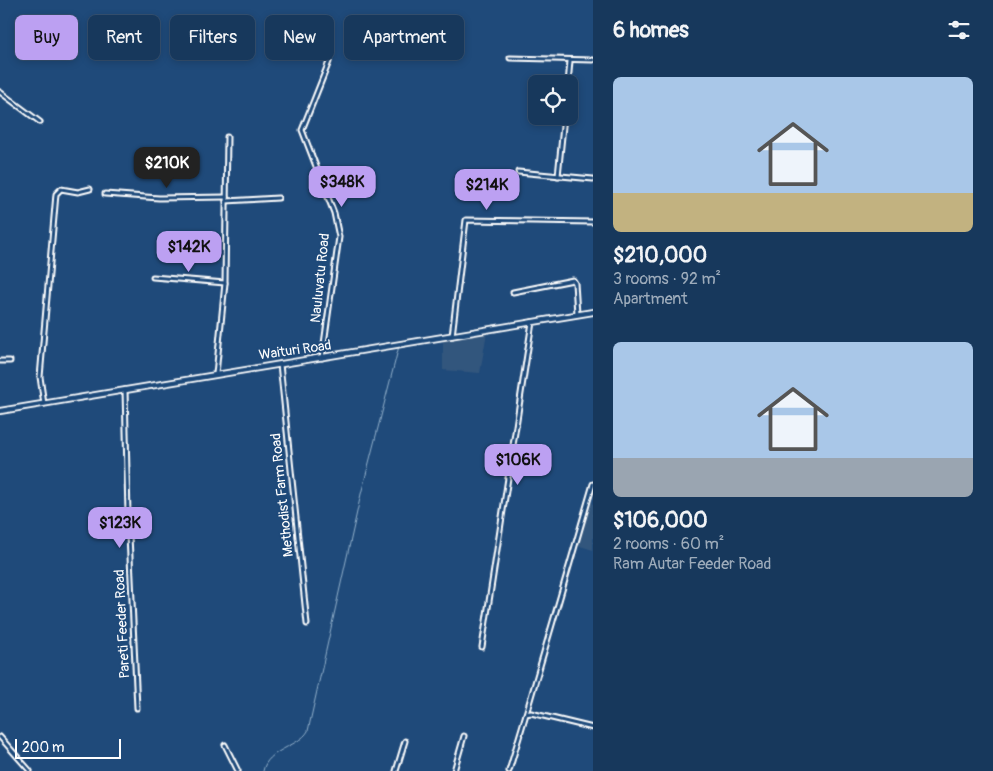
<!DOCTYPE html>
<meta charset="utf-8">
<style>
:root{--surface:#17385c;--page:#203f62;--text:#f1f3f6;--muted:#9eacbb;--line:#365272;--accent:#bca0f2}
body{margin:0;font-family:Pangolin,sans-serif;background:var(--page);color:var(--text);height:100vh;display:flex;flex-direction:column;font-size:19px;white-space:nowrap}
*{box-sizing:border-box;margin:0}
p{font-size:16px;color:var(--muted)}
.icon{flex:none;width:28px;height:28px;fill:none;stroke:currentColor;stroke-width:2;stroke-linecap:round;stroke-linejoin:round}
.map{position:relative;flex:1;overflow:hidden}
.side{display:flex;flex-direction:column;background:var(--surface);width:400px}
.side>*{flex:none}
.top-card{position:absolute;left:15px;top:15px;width:475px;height:45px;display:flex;gap:10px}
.buttons{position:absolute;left:528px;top:75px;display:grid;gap:10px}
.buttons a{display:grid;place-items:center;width:50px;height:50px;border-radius:8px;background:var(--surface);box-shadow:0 2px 8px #0003,0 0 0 1px var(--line);font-size:25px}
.scale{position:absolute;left:15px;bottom:12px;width:106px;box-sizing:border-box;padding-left:5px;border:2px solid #fff;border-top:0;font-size:14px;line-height:18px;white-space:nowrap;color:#fff;-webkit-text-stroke:4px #1f4a7a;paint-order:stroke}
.price{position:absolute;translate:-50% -42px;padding:0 11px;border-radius:10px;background:var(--accent);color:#111;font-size:16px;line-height:32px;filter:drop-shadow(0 1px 2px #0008)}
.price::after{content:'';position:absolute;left:50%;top:30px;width:15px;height:11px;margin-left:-8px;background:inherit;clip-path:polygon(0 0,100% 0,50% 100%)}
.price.selected{background:#222;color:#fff}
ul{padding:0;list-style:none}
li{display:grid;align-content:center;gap:10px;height:265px;padding:0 20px}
li span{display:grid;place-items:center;height:155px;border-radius:8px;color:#555}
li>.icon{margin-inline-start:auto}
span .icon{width:90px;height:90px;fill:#fffc;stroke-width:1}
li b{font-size:21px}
h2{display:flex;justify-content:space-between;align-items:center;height:60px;padding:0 20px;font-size:21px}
.tag{padding:0 18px;border-radius:8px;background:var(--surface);box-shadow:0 2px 8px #0003,0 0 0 1px var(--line);font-size:18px;line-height:45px}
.tag.selected{background:var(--accent);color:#111}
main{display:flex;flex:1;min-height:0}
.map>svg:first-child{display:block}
</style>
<main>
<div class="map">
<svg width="593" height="771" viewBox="0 0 593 771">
<rect width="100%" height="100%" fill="#1f4a7a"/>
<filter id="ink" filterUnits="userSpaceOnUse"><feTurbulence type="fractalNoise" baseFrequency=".02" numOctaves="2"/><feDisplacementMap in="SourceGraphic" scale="10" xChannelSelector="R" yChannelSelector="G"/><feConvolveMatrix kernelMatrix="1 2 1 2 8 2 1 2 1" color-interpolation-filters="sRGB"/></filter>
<g filter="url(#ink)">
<g fill="#33567d">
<path d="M487,332l-7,41 -37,-3v-30z"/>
<path d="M589,502l4,1v47l-16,-5z"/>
</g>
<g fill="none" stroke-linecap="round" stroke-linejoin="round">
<path stroke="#92b0ca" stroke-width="1" d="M263,771c4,-22 36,-24 45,-40l53,-237 38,-148"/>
<defs>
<g id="minor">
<path d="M510,58l83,2"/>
<path d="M568,84l2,-23"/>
<path d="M0,92l40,30"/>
<path d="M518,172l75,7"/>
<path d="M558,176l6,-60"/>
<path d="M105,194l54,4 67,-1"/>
<path d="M226,201l52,-3"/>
<path d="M153,277l72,6"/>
<path d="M513,292l60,-12 2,3 2,31"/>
<path d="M452,336l14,-116 127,2"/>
<path d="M322,358l17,-121 -5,-24 -32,-83 27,-68"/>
<path d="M0,361h10"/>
<path d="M280,364l27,260"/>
<path d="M216,374l9,-91 2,-146"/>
<path d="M125,390l3,124 9,194"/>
<path d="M44,404l-4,-27 16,-183 5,-5 17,3 12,-3"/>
<path d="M482,647l50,-325"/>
<path d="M526,714l67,-230"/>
<path d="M0,737l30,34"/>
<path d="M225,745l13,26"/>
<path d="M396,771l9,-30"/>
<path d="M454,771l10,-35"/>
<path d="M509,771l17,-57 5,-1 62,15"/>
</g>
<path id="secondary" d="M0,411l593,-99"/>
</defs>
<use href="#minor" stroke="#fff" stroke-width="7"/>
<use href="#secondary" stroke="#fff" stroke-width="8"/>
<use href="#minor" stroke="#1f4a7a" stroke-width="3"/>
<use href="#secondary" stroke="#1f4a7a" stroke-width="4.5"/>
</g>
</g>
<g text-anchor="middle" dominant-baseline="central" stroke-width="4" stroke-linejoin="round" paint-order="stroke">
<g font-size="14" fill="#fff" stroke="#1f4a7a">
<text transform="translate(320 278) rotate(-84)">Nauluvatu Road</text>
<text transform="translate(295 350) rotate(-8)">Waituri Road</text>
<text transform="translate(282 495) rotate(-96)">Methodist Farm Road</text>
<text transform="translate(122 624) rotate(-93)">Pareti Feeder Road</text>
</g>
</g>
</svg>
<div class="buttons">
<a><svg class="icon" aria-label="locate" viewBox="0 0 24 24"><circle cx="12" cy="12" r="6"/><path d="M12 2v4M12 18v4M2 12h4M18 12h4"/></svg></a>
</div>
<div class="scale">200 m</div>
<b class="price selected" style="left:167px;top:189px">$210K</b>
<b class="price" style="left:342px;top:208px">$348K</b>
<b class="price" style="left:487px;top:211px">$214K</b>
<b class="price" style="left:189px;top:273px">$142K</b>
<b class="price" style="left:518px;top:486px">$106K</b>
<b class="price" style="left:120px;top:549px">$123K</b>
<div class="top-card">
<a class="tag selected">Buy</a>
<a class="tag">Rent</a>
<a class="tag">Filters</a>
<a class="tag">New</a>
<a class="tag">Apartment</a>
</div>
</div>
<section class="side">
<h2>6 homes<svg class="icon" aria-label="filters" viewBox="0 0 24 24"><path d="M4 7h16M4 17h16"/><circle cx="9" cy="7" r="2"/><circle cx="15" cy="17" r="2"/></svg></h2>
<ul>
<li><span style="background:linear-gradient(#a9c7e8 75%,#c2b280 0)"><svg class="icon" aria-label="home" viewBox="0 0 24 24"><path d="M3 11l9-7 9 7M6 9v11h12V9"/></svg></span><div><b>$210,000</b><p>3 rooms · 92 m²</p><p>Apartment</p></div></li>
<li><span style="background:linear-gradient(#a9c7e8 75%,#9aa5b1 0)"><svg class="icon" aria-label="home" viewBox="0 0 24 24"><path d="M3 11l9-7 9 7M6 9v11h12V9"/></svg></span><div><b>$106,000</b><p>2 rooms · 60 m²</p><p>Ram Autar Feeder Road</p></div></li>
</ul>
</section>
</main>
